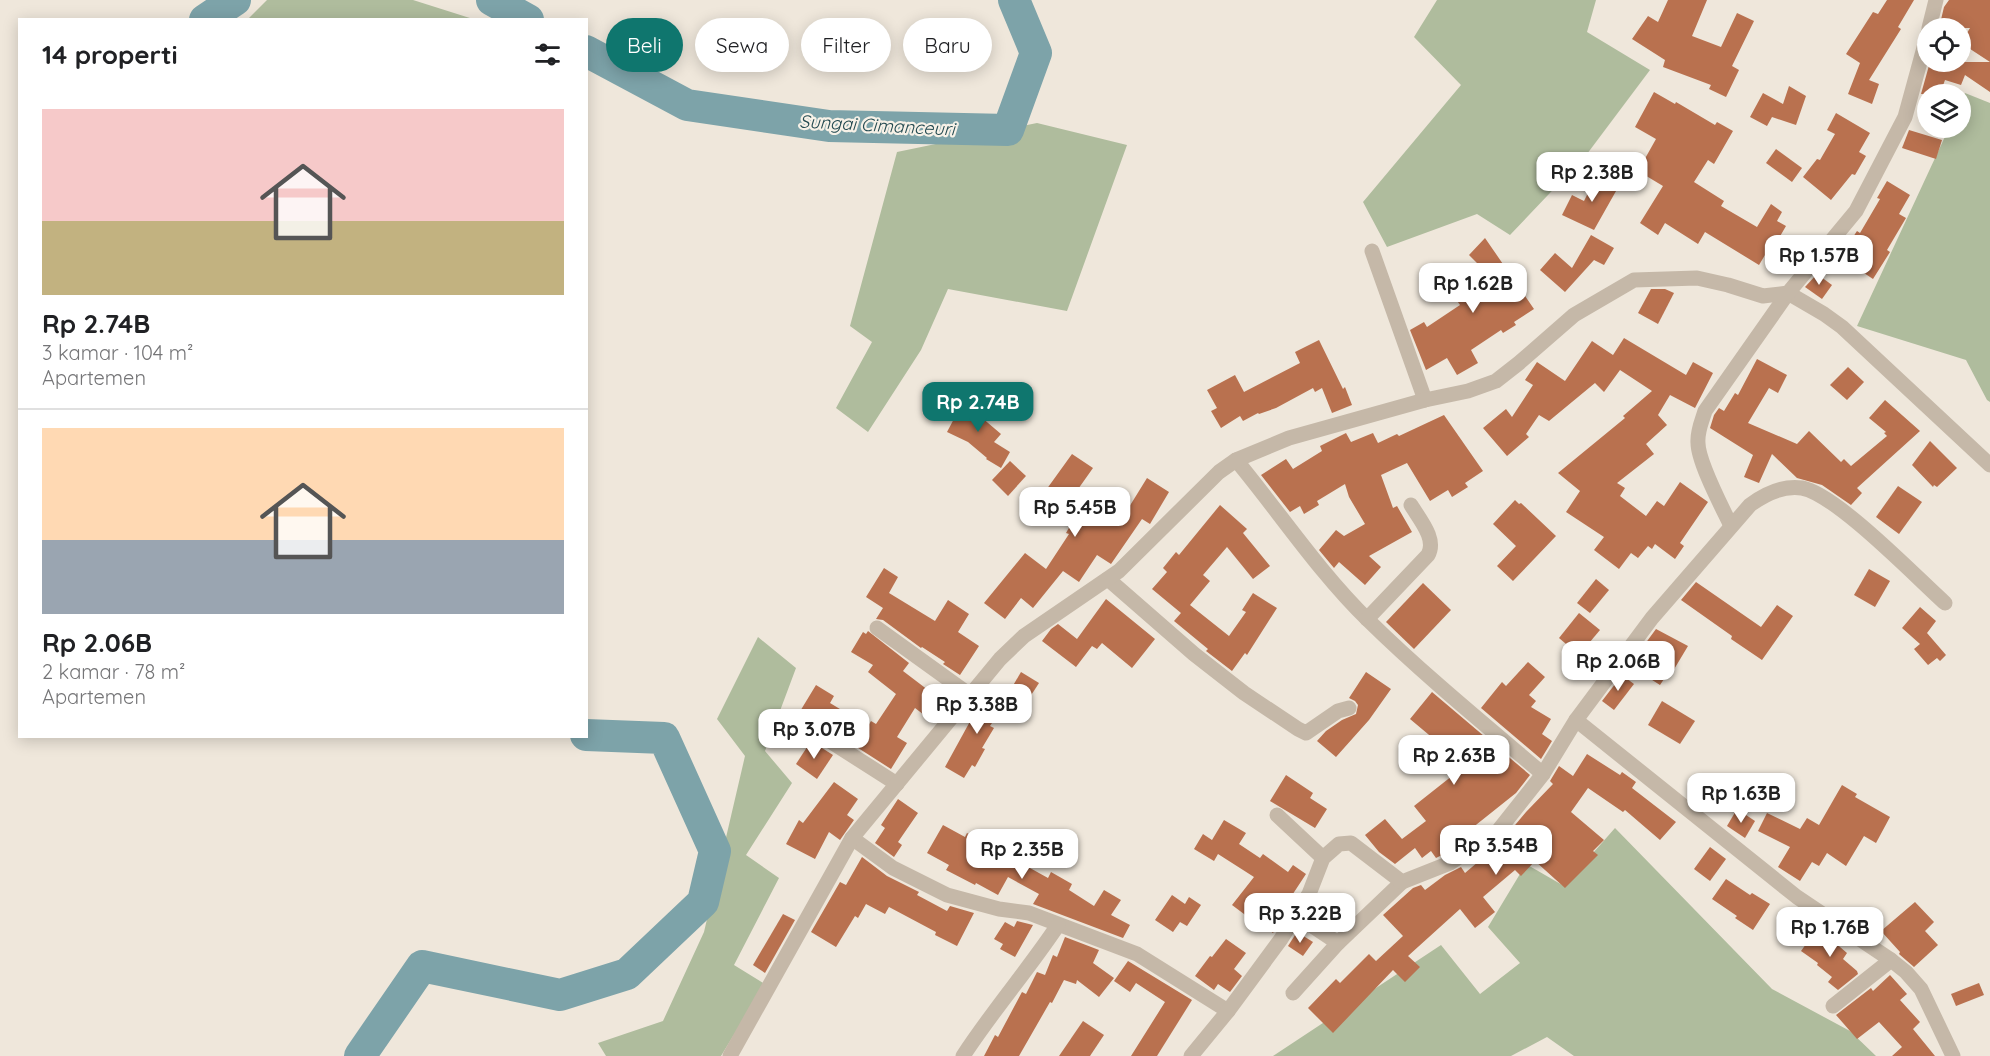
<!DOCTYPE html>
<html lang="id">
<meta charset="utf-8">
<style>
:root{--surface:#fff;--page:#f2f2f2;--text:#202124;--muted:#757577;--line:#e0e0e0;--accent:#0f766e}
body{margin:0;font-family:Quicksand,sans-serif;background:var(--page);color:var(--text);height:100vh;display:flex;flex-direction:column;font-size:22px;white-space:nowrap}
*{box-sizing:border-box;margin:0}
p{font-size:20px;color:var(--muted)}
.icon{flex:none;width:33px;height:33px;fill:none;stroke:currentColor;stroke-width:2;stroke-linecap:round;stroke-linejoin:round}
.map{position:relative;flex:1;overflow:hidden}
.details{position:absolute;left:18px;top:18px;width:570px;height:720px;display:flex;flex-direction:column;background:var(--surface);border-radius:0px;box-shadow:0 3px 15px #0003}
.details>*{flex:none}
.top-card{position:absolute;left:606px;top:18px;width:570px;height:54px;display:flex;gap:12px}
.tools{position:absolute;left:1917px;top:18px;display:grid;gap:12px}
.tools a{display:grid;place-items:center;width:54px;height:54px;border-radius:50%;background:var(--surface);box-shadow:0 3px 15px #0003;font-size:30px}
.price{position:absolute;translate:-50% -51px;padding:0 14px;border-radius:12px;background:#fff;color:#222;font-size:20px;line-height:39px;filter:drop-shadow(0 2px 3px #0008)}
.price::after{content:'';position:absolute;left:50%;top:36px;width:18px;height:14px;margin-left:-9px;background:inherit;clip-path:polygon(0 0,100% 0,50% 100%)}
.price.selected{background:var(--accent);color:#fff}
ul{padding:0;list-style:none}
li{display:grid;align-content:center;gap:12px;height:318px;padding:0 24px}
li+li{border-top:2px solid var(--line)}
li span{display:grid;place-items:center;height:186px;border-radius:0px;color:#555}
li>.icon{margin-inline-start:auto}
span .icon{width:108px;height:108px;fill:#fffc;stroke-width:1}
li b{font-size:26px}
h2{display:flex;justify-content:space-between;align-items:center;height:72px;padding:0 24px;font-size:26px}
.pill{padding:0 21px;border-radius:27px;background:var(--surface);box-shadow:0 3px 15px #0003;font-size:21px;line-height:54px}
.pill.selected{background:var(--accent);color:#fff}
.map>svg:first-child{display:block}
</style>
<div class="map">
<svg width="1990" height="1056" viewBox="0 0 1990 1056">
<rect width="100%" height="100%" fill="#efe7db"/>
<g fill="#afbc9d">
<path d="M267,0h146l60,19h-225z"/>
<path d="M1437,0h159l-9,32 63,38 -63,84 -77,81 -33,-21 -90,33 -24,-45 98,-117 -47,-48z"/>
<path d="M1965,93l25,10v299l-3,-2 -21,-40 -109,-34 92,-198h11l1,-25z"/>
<path d="M1037,123l90,22 -60,166 -119,-22 -27,61 -53,82 -32,-24 36,-66 -22,-16 47,-174z"/>
<path d="M758,637l38,31 -31,83 27,32 -46,72 33,23 -45,87 31,19 -44,72h-115l-8,-13 65,-22 41,-89 41,-176 -28,-37z"/>
<path d="M1615,828l157,161 78,42 26,25h-302l-27,-19 -36,19h-238l168,-111 39,49 40,-31 -32,-36 38,-63 38,22z"/>
</g>
<g fill="none" stroke-linecap="round" stroke-linejoin="round">
<g stroke="#7da3a9" stroke-width="32">
<path d="M492,0l36,20"/>
<path d="M205,20l30,-20"/>
<path d="M586,51l101,54 142,21 179,4 28,-77 -22,-53"/>
<path d="M360,1056l62,-90 138,29 67,-21 76,-72 12,-51 -51,-113 -78,-3"/>
</g>
</g>
<g fill="#b9714f">
<path d="M1668,0h39l-15,36 29,11 16,-34 17,8 -22,45 7,4 -13,27 -17,-8 2,-4 -48,-18 2,-7 -33,-21 16,-23 10,6z"/>
<path d="M1887,0h27l-16,27 3,2 -32,51 10,4 -7,20 -24,-10 12,-31 -14,-9 27,-42 5,2z"/>
<path d="M1949,0h41v92l-25,-17 -4,10 -16,-5 -5,14h-19l9,-32h60l-29,-19 9,-15h-31l5,-21z"/>
<path d="M1789,86l17,10 -10,29 -24,-8 -5,9 -17,-9 13,-24 20,11z"/>
<path d="M1654,92l21,12 1,-2 39,23 2,-3 16,9 -19,33 -6,-4 -14,22 30,19 -3,5 36,21 14,-23 11,8 -5,9 9,5 -11,19 5,3 -7,12 -8,-5 -6,10 -54,-33 -7,12 -33,-21 -7,12 -18,-12 23,-37 -25,-15 18,-32 -21,-12z"/>
<path d="M1836,113l34,20 -11,19 7,4 -11,19 -3,-1 -21,26 -28,-23 14,-18 3,1 15,-26 -8,-4z"/>
<path d="M1909,130l33,10 -6,19 -34,-11z"/>
<path d="M1776,149l26,19 -10,14 -26,-19z"/>
<path d="M1598,173l22,11 -26,46 -32,-15 10,-20 12,6z"/>
<path d="M1887,181l23,14 -11,19 7,4 -19,32 3,2 -17,27 -12,-8 3,-5 -21,-14 14,-21 3,2 20,-34 -3,-1z"/>
<path d="M1591,235l23,13 -10,17 -10,-5 -29,32 -25,-22 15,-17 17,15z"/>
<path d="M1485,238l49,71 -20,13 2,3 -13,8 -2,-3 -30,20 7,13 -21,12 -10,-17 -21,12 -16,-40 14,-8 3,5 33,-22 -11,-16 32,-22 -12,-12z"/>
<path d="M1817,274l15,11 -10,14 -17,-12z"/>
<path d="M1651,289h14l9,4 -16,31 -20,-11z"/>
<path d="M1624,338l62,37 7,-13 20,11 -18,35 -25,-13 -12,20 9,10 -21,19 8,10 -37,29 8,5 -5,8 26,20 11,-15 7,5 16,-24 28,20 -28,41 4,3 -9,13 -20,-15 -3,5 -4,-3 -10,12 -7,-5 -12,16 -25,-19 10,-13 -38,-25 14,-21 -22,-18 67,-55 -2,-2 29,-25 -32,-21 -16,22 -9,-9 -46,38 -10,-6 -13,19 3,3 -22,19 -24,-28 23,-19 6,8 21,-32 -8,-5 12,-18 28,19 27,-40 21,14z"/>
<path d="M1319,340l24,49 2,-2 7,18 -20,8 -10,-25 -7,4 -2,-4 -37,20 -17,6 -1,-1 -15,8 -3,-5 -19,12 -10,-17 6,-3 -10,-18 28,-15 9,17 56,-29 -5,-11z"/>
<path d="M1757,359l30,16 -9,18 -9,-5 -21,35 49,21 12,-13 32,31 3,-3 7,7 36,-30 -3,-3 2,-1 -17,-14 16,-18 35,31 -63,57 5,5 -11,12 -29,-20 -25,-7 -25,-24 -13,29 -15,-6 9,-22 -43,-27 4,-13 5,-7 5,3 11,-18 3,2z"/>
<path d="M1848,367l16,15 -17,18 -17,-15z"/>
<path d="M964,400l21,11 -4,6 20,17 -7,8 16,10 -9,16 -15,-9 1,-1 -19,-16 -21,-10z"/>
<path d="M1444,415l39,56 -18,12 3,4 -16,10 -4,-7 -18,11 -23,-38 -26,12 12,33 4,-2 15,26 -43,24 12,11 -16,18 -26,-23 -5,6 -15,-18 17,-20 8,6 21,-12 -16,-27 -4,-13 -28,17 2,4 -15,9 -4,-8 -10,6 -29,-37 25,-16 7,10 29,-18 -2,-5 26,-13 5,9 22,-9 5,10 19,-9 2,2z"/>
<path d="M1930,441l27,27 -20,19 -3,-2 -1,2 -21,-22z"/>
<path d="M1072,454l21,14 -17,24 24,13 -4,6 22,14 29,-47 22,14 -19,32 -8,-5 -31,45 -14,-9 -18,27 -16,-11 -30,37 -12,-10 -16,21 -21,-16 41,-50 21,16 23,-35 -3,-1 8,-14 -33,-22z"/>
<path d="M1010,461l16,15 -18,20 -16,-16z"/>
<path d="M1898,486l24,16 -23,32 -23,-17z"/>
<path d="M1515,500l4,4 2,-1 35,33 -43,45 -16,-15 19,-20 -23,-22z"/>
<path d="M1220,505l27,24 -4,4 27,33 -17,13 -26,-32 -24,28 7,6 -20,24 39,31 17,-24 -4,-2 11,-17 24,15 -30,47 -2,-2 -13,18 -26,-20 2,-2 -34,-28 7,-8 -29,-24 15,-17 -4,-4 13,-16 3,3z"/>
<path d="M884,568l14,9 -9,16 46,28 13,-21 21,14 -11,18 21,14 -19,29 -17,-11 2,-2 -23,-15 -1,1 -38,-28 -7,-1 7,-11 -17,-11z"/>
<path d="M1869,569l21,12 -15,26 -21,-12z"/>
<path d="M1596,579l13,11 -19,23 -13,-10z"/>
<path d="M1696,582l65,45 16,-22 16,11 -31,44 -31,-21 1,-3 -51,-36z"/>
<path d="M1423,583l28,27 -37,39 -28,-27z"/>
<path d="M1106,599l49,40 -23,29 -30,-25 -5,6 -5,-3 -16,21 -34,-26 9,-12 7,-5 19,15z"/>
<path d="M1920,607l16,14 -9,12 19,22 -6,6 -3,-3 -9,7 -14,-16 6,-5 -18,-16z"/>
<path d="M1579,613l21,17 -21,25 -20,-17z"/>
<path d="M1656,629l32,17 -15,25 -3,-1 -10,15 -22,-14 12,-19 -8,-4z"/>
<path d="M868,631l41,32 -6,8 42,32 -13,18 -17,-13 -18,29 10,6 -16,26 -86,-55 -6,-1 17,-28 18,11 -4,7 38,23 3,-5 5,3 20,-30 -28,-22 5,-7 -22,-13 12,-20 3,2z"/>
<path d="M1528,662l17,15 -16,18 7,6 -5,6 20,12 -9,15 10,7 -11,18 -60,-51 21,-26 4,4z"/>
<path d="M1021,672l18,11 -11,17 -17,-11z"/>
<path d="M1366,672l25,17 -22,31 -33,37 -19,-16 9,-10 16,-11 14,-6 2,-9 -3,-4 -6,-3z"/>
<path d="M1622,675l12,9 -20,26 -12,-9z"/>
<path d="M1000,685l12,8 -22,33 4,2 -12,20 3,1 -10,18 -3,-2 -8,13 -19,-11 28,-51 4,2z"/>
<path d="M1432,692l98,83 -14,18 -69,55 3,3 -14,7 -5,-7 -9,7 -7,-10 -20,16 -16,-12 -14,-17 20,-16 17,20 24,-18 -12,-15 43,-34 -11,-9 7,-8 -43,-36z"/>
<path d="M1662,701l33,20 -15,23 -32,-19z"/>
<path d="M811,741l22,14 -16,24 -21,-15z"/>
<path d="M1587,754l33,21 2,-3 14,10 -4,6 44,34 -16,18 -35,-30 -2,2 -35,-24 -17,24 33,28 -11,11 5,4 -33,33 -30,-27 -14,15 -6,-6 -32,27 12,15 -20,16 -15,-19 -52,47 12,11 -15,15 -12,-12 -60,63 -25,-25 28,-29 4,4 29,-29 7,7 27,-25 -20,-21 30,-27 8,-3 4,5 20,-15 16,-8 4,6 27,-23 -2,-2 15,-11 21,-25 27,-28 -3,-3 9,-15 14,10z"/>
<path d="M1286,775l27,18 -3,5 17,11 -12,19 -45,-27z"/>
<path d="M834,782l24,17 -11,16 7,5 -14,20 -11,-8 -14,27 -29,-15 13,-24 4,3z"/>
<path d="M1842,785l15,9 -2,3 35,20 -14,26 -12,-7 -18,30 -19,-13 -8,13 -7,-4 -12,19 -22,-14 12,-20 -32,-16 9,-18 33,16 7,-11 12,7z"/>
<path d="M898,799l20,14 -20,29 4,3 -8,12 -19,-14 10,-15 -4,-3z"/>
<path d="M1737,809l18,12 -10,17 -18,-12z"/>
<path d="M1224,820l22,13 -7,11 21,14 3,-4 25,18 5,-7 13,9 -23,35 3,3 -13,21 -16,-12 -1,2 -24,-18 22,-28 -36,-23 -4,7 -20,-12 9,-15 9,6z"/>
<path d="M943,825l22,12 2,-4 81,45 3,-6 21,12 -3,6 25,16 10,-16 17,10 -10,15 19,10 -7,13 -90,-34 6,-10 -31,-17 -10,18 -22,-12 -1,2 -29,-15 3,-5 -22,-12z"/>
<path d="M1710,847l16,12 -16,22 -16,-12z"/>
<path d="M862,857l25,19 32,16 -2,3 30,16 3,-5 24,7 -17,33 -22,-11 1,-3 -47,-25 -4,7 -19,-10 -8,14 -3,-2 -19,31 -25,-15 29,-50 6,3z"/>
<path d="M1726,879l24,16 2,-2 18,11 -17,26 -18,-12 2,-2 -25,-17z"/>
<path d="M1172,895l13,9 4,-7 12,8 -14,21 -7,-4 -7,10 -18,-12z"/>
<path d="M1915,902l19,20 -9,9 13,14 -24,22 -15,-13 1,-2 -19,-21z"/>
<path d="M783,914l12,6 -30,53 -12,-8z"/>
<path d="M1017,921l16,4 -18,32 -15,-8 3,-5 -9,-5 11,-17 9,5z"/>
<path d="M1819,926l16,12 -2,3 14,12 -4,6 14,12 1,3 -20,16 -10,-8 4,-5 -15,-12 1,-2 -17,-12z"/>
<path d="M1297,932l16,10 -10,14 -15,-10z"/>
<path d="M1065,937l34,13 -6,13 21,15 -15,19 -22,-17 -1,4 -12,-4 -12,23 -2,-1 -31,54h-35l11,-21 3,2 24,-45 4,2 11,-22 8,3 8,-20 4,2z"/>
<path d="M1226,939l20,14 -12,16 8,7 -12,16 -12,-8 -4,6 -19,-14 15,-20 2,1z"/>
<path d="M1128,961l64,39 -35,56h-26l34,-54 -29,-19 -6,9 -16,-11z"/>
<path d="M1890,975l17,19 -7,6 20,22 -7,7 22,27h-43l10,-9 -23,-25 -22,17 -21,-24 35,-27 2,3z"/>
<path d="M1979,983l5,12 -28,11 -5,-12z"/>
<path d="M1083,1021l21,14 -14,21h-31z"/>
</g>
<g fill="none" stroke-linecap="round" stroke-linejoin="round">
<g stroke="#c5b8a8" stroke-width="15">
<path d="M1929,28l7,-28"/>
<path d="M1372,251l53,149"/>
<path d="M1236,460c44,53 82,111 132,160 55,54 116,104 175,154"/>
<path d="M1731,526c-9,-19 -33,-64 -33,-83 -1,-12 4,-22 7,-32l83,-118 36,21 18,13 148,138"/>
<path d="M1108,579l86,75 50,39 54,36 8,4 32,-22 11,-3"/>
<path d="M1367,619l61,-64c9,-16 -8,-35 -17,-50"/>
<path d="M877,628l93,67"/>
<path d="M1576,720l221,177 94,63"/>
<path d="M800,722l97,62"/>
<path d="M1277,815l46,43"/>
<path d="M852,838l41,30 54,27 52,14 30,4 108,41 91,57"/>
<path d="M1296,915l42,28"/>
<path d="M1293,993l45,-50 64,-61"/>
<path d="M1833,1006l58,-46 15,12 15,17 32,67"/>
<path d="M730,1056l122,-218 148,-179 24,-23 95,-65 100,-99 17,-12 53,-22 136,-38 43,-9 28,-10 23,-18 55,-48 60,-35 63,-2 31,7 35,11 25,-3 68,-82 49,-94 23,-84"/>
<path d="M963,1056c30,-46 65,-86 95,-131"/>
<path d="M1191,1056l37,-45 53,-72 28,-45 14,-36 16,-14 12,-1 51,39 48,-19 48,-32 45,-57 33,-54 76,-102 98,-113c15,-11 32,-20 52,-17 34,6 114,89 143,115"/>
</g>
</g>
<g text-anchor="middle" dominant-baseline="central" stroke-width="4.5" stroke-linejoin="round" paint-order="stroke">
<g font-size="18" font-style="italic" fill="#224950" stroke="#f7f1e7">
<text transform="translate(877 125) rotate(3)">Sungai Cimanceuri</text>
</g>
</g>
</svg>
<div class="tools">
<a><svg class="icon" aria-label="locate" viewBox="0 0 24 24"><circle cx="12" cy="12" r="6"/><path d="M12 2v4M12 18v4M2 12h4M18 12h4"/></svg></a>
<a><svg class="icon" aria-label="layers" viewBox="0 0 24 24"><path d="M12 4l9 5-9 5-9-5zM3 14l9 5 9-5"/></svg></a>
</div>
<b class="price" style="left:1592px;top:203px">Rp 2.38B</b>
<b class="price" style="left:1819px;top:286px">Rp 1.57B</b>
<b class="price" style="left:1473px;top:314px">Rp 1.62B</b>
<b class="price selected" style="left:978px;top:433px">Rp 2.74B</b>
<b class="price" style="left:1075px;top:538px">Rp 5.45B</b>
<b class="price" style="left:1618px;top:692px">Rp 2.06B</b>
<b class="price" style="left:977px;top:735px">Rp 3.38B</b>
<b class="price" style="left:814px;top:760px">Rp 3.07B</b>
<b class="price" style="left:1454px;top:786px">Rp 2.63B</b>
<b class="price" style="left:1741px;top:824px">Rp 1.63B</b>
<b class="price" style="left:1496px;top:876px">Rp 3.54B</b>
<b class="price" style="left:1022px;top:880px">Rp 2.35B</b>
<b class="price" style="left:1300px;top:944px">Rp 3.22B</b>
<b class="price" style="left:1830px;top:958px">Rp 1.76B</b>
<div class="top-card">
<a class="pill selected">Beli</a>
<a class="pill">Sewa</a>
<a class="pill">Filter</a>
<a class="pill">Baru</a>
</div>
<section class="details">
<h2>14 properti<svg class="icon" aria-label="filters" viewBox="0 0 24 24"><path d="M4 7h16M4 17h16"/><circle cx="9" cy="7" r="2"/><circle cx="15" cy="17" r="2"/></svg></h2>
<ul>
<li><span style="background:linear-gradient(#f6c9c9 60%,#c2b280 0)"><svg class="icon" aria-label="home" viewBox="0 0 24 24"><path d="M3 11l9-7 9 7M6 9v11h12V9"/></svg></span><div><b>Rp 2.74B</b><p>3 kamar · 104 m²</p><p>Apartemen</p></div></li>
<li><span style="background:linear-gradient(#ffd9b3 60%,#9aa5b1 0)"><svg class="icon" aria-label="home" viewBox="0 0 24 24"><path d="M3 11l9-7 9 7M6 9v11h12V9"/></svg></span><div><b>Rp 2.06B</b><p>2 kamar · 78 m²</p><p>Apartemen</p></div></li>
</ul>
</section>
</div>
